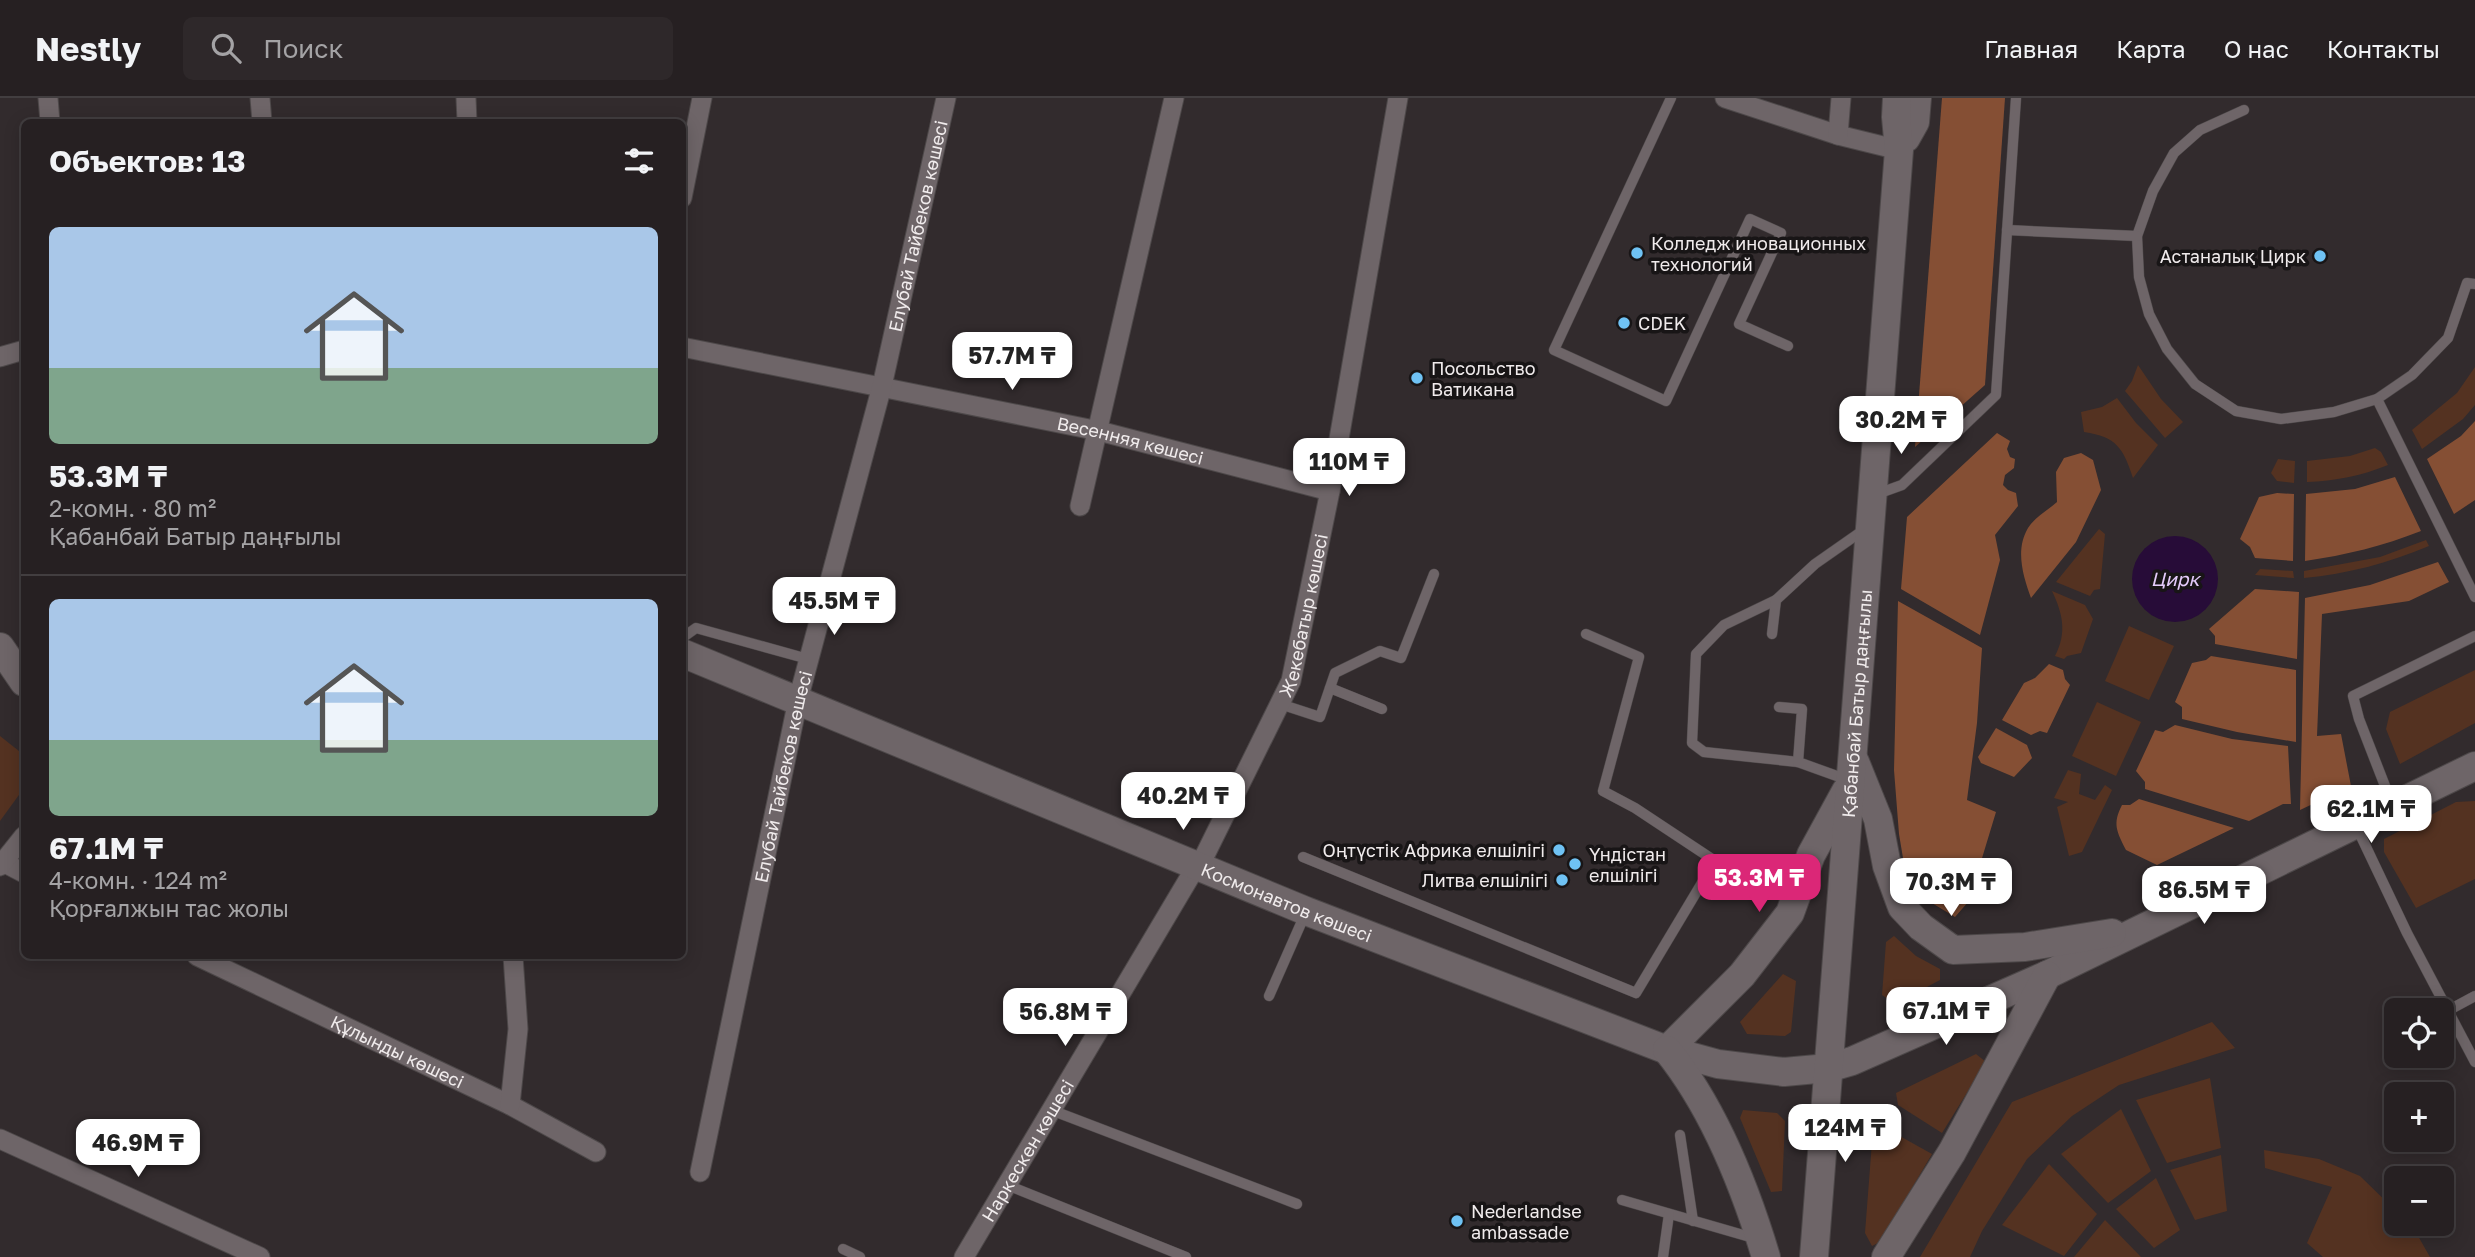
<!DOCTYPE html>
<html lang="ru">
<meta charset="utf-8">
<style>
:root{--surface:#262022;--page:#2e282a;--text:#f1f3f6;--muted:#a4a3a5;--line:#423e40;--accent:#db2777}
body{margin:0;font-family:"Golos Text",sans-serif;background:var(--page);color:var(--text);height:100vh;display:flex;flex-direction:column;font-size:26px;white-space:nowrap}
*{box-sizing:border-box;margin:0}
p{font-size:23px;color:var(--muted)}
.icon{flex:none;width:38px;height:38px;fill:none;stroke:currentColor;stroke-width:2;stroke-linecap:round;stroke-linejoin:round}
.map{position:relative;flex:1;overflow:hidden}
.side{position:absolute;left:21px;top:21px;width:665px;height:840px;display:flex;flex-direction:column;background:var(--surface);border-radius:10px;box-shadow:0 4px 18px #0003,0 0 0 2px var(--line)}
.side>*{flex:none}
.tools{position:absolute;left:2384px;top:900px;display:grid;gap:14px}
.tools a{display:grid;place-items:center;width:70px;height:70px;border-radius:10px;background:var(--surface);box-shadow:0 4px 18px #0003,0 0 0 2px var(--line);font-size:35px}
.price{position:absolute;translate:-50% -60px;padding:0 16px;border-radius:14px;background:#fff;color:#222;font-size:23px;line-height:46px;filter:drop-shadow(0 2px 4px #0008)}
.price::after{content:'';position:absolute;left:50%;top:42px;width:21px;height:16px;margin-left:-10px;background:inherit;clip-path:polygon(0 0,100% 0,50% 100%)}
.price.current{background:var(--accent);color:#fff}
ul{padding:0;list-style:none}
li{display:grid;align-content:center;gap:14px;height:371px;padding:0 28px}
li+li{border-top:2px solid var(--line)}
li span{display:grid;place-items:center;height:217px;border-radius:10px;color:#555}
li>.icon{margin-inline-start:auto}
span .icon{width:126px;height:126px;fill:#fffc;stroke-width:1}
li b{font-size:30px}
h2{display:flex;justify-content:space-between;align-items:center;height:84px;padding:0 28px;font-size:30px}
header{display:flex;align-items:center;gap:42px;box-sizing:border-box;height:98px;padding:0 35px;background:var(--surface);border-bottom:2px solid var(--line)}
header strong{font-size:33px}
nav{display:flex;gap:38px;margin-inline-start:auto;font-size:24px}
.search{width:490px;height:63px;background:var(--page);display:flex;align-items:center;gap:18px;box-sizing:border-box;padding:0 24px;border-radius:10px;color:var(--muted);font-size:26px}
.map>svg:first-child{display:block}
</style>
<header>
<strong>Nestly</strong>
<div class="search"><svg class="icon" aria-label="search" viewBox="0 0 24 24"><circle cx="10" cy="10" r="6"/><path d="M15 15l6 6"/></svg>Поиск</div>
<nav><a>Главная</a><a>Карта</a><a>О нас</a><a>Контакты</a></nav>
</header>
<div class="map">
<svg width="2475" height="1159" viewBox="0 0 2475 1159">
<rect width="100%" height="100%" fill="#322b2d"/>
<g fill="#543221">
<path d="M2138,267l23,34 22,23 -18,16 -40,-47 7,-10z"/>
<path d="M2475,269v38l-12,14 -41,30 -10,-19 45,-37z"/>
<path d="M2117,300l19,25 22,22 -25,33c-10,-30 -16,-41 -49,-46l-3,-20 21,-5z"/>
<path d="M2375,350l6,4 7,13c-27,11 -53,16 -81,17v-21l43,-5z"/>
<path d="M2278,361l17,2 -1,22 -17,-2 -6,-8z"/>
<path d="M2099,431l6,5 -5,55 -6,1 -4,6 -34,-14z"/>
<path d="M2426,442l3,6c-40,17 -82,28 -125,32v-7l76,-14z"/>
<path d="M2260,471l33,2 1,7 -39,-3z"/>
<path d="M2052,493l33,14 8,14 -12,34 -14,3 -3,3 -9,-3c12,-23 8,-42 -3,-65z"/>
<path d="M2129,528l45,20 -25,54 -44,-19z"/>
<path d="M2475,572v53l-75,41 -14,-35 4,-17z"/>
<path d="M2097,604l44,20 -25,54 -44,-20z"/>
<path d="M0,638l24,19v33l-24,33z"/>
<path d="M2068,672l13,4 -2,20 16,6 10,-15 7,5 -30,62 -13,4 -12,-49 11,-5 -14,-4z"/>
<path d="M2475,703v78l-59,29 -32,-56v-13l72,-37z"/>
<path d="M1894,838l22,20 24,13v11l-45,24 -13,-9 4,-53z"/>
<path d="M1783,876l13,7 -5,51 -6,4 -38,-2 -7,-12z"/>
<path d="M2212,924l23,26 -116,37 -47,31 -45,43 -45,72 -12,26h-50l92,-155z"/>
<path d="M1976,956l10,8 -44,71 -44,-28 -2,-12z"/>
<path d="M2210,980l11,70 -54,15 -31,-63z"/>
<path d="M2121,1011l30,62 -43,32 -47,-49z"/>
<path d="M1743,1012l34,3 8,8 -3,70 -11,1 -31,-74z"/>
<path d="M1880,1027l52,29 -52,88 -8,4 -7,-13 8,-104z"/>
<path d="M2264,1052l55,9 41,17 36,35v12h10l12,13 12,21h-107l-16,-14 25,-56 -67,-19z"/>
<path d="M2221,1057l6,56 -32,9 -25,-50z"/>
<path d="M2049,1066l48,50 -33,42 -62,-31z"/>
<path d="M2156,1080l24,52 -26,18 -38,-39z"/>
<path d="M2105,1122l36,37h-67z"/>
</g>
<g fill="#854f34">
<path d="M1942,0h63l-20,287 -70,62z"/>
<path d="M2475,323v79l-21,14 -27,-55 34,-23z"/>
<path d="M1997,335l13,8 -3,8 3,8 5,2 -1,9 -9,7 -2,10 5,5 8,3 2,13 -23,29 5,25 -20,75 -79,-46 6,-72z"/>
<path d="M2081,355l12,7 8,30 -25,52 -45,56c-8,-22 -16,-48 -3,-70 6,-10 20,-18 29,-26l-1,-30 8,-14z"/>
<path d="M2395,379l26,54c-38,15 -75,24 -116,30l1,-67 49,-5z"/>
<path d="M2277,395l17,1 -1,67 -38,-3 -5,-11 -10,-8 19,-42z"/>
<path d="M2438,464l11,20 -40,19 -87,13 -5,122 24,-2 10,52 -51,24 5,-212 65,-13z"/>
<path d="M2255,491l44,3 -2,67 -82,-15v-8l-6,-7z"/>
<path d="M1898,503l84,47 -5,75 -10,77 29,12 -27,89 -14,16 -28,-17 -22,-30 -6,-36 -5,-64z"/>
<path d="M2211,558l85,14v72l-59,-10 -55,-13v-12l-7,-5 17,-39 14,-3z"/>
<path d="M2049,566l14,6 2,9 5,6 -23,48 -7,-2 -9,4 -29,-15 22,-37 11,-5z"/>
<path d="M2175,627l57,14 56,7 3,58h-8l-34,17 -104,-32v-7l-9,-11 19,-41 8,2z"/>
<path d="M1996,630l31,17 5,13 -18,19 -33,-14 -3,-6z"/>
<path d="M2139,701l95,29 -77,37 -31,-15c-9,-18 -14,-26 -4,-45h8z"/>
</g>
<circle fill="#270c38" cx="2175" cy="481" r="43"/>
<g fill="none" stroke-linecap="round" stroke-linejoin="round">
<defs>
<g id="lane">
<path d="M1671,0l-117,252 112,51 84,-182 31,14 -42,91 49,22"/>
<path d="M2244,12l-44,20 -26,23 -21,38 -16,45 2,41 10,37 18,35 28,35 41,27 45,8 53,-7 43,-13 35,-24 36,-37 19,-55 8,1"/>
<path d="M2007,132l130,6"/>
<path d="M2377,301l98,198"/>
<path d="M1877,396l25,-9 94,-90 20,-297"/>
<path d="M1776,502l-52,25 -28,29 -4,89 12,9 94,10"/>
<path d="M1586,536l53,23 -36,134 32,17 80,53"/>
<path d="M1772,536l4,-34 39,-36 50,-35"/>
<path d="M682,540l14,-10 112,31"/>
<path d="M1330,590l52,21"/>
<path d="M1280,606l40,13 15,-44 45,-22 21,7 33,-84"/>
<path d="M1779,609l23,2 -4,53 50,18"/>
<path d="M2392,706l-33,-85 -6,-23 122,-60"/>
<path d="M2357,730l50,105 68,129"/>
<path d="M1303,759l333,136 79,-132 89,11"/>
<path d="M1269,898l37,-84"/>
<path d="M2449,912l26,-14"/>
<path d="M1051,1012l246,94"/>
<path d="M1680,1037l13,86"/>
<path d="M1007,1087l179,72"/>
<path d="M1622,1102l135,39"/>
<path d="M843,1151l17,8"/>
<path d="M1663,1159l6,-43"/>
</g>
<g id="street">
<path d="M48,0l2,24"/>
<path d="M260,0l2,24"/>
<path d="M466,0l1,24"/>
<path d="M1725,0l113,37 61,15"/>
<path d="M1838,37l3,-37"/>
<path d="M682,100l20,-100"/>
<path id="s1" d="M682,249l417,84 231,60"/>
<path d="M0,259l24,-7"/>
<path d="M1080,408l94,-408"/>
<path d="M3,764l21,11"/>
<path d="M0,768l24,-30"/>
<path id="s2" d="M197,858l313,149 86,47"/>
<path d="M510,1007l8,-76 -5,-73"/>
<path d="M0,1041l260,118"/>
<path id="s3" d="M700,1074l98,-472 84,-314 64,-288"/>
<path id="s4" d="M964,1159l227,-382 9,-10 91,-184 39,-190 68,-393"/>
</g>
<g id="secondary">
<path d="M1906,40l9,-16 2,-24"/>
<path d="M0,549l24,35"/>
<path id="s5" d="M682,555l624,258 361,139 51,14 66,8 44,-4 24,-7 195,-86 428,-209"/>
<path d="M1855,664l23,57 9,47 15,41 19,20 32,23 72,-3 87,-14"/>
<path d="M1667,952l75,-75 48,-62 21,-58 35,-64"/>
<path d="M1667,952c46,57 78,137 99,207"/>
<path id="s6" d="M1814,1159l85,-1107 -3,-33 1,-19"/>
<path d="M1886,1159l66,-105 95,-177"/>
</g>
</defs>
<use href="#lane" stroke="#4d4849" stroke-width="11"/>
<use href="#street" stroke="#4d4849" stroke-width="21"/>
<use href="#secondary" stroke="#4d4849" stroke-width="30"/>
<use href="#lane" stroke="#6e6568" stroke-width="10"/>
<use href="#street" stroke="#6e6568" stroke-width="19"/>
<use href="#secondary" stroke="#6e6568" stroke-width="28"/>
</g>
<g fill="#6fc2f4" stroke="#181516" stroke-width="2.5">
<circle cx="1637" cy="155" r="7"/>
<circle cx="2320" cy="158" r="7"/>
<circle cx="1624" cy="225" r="7"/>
<circle cx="1417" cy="280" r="7"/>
<circle cx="1559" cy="752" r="7"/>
<circle cx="1575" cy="766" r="7"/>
<circle cx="1562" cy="782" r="7"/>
<circle cx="1457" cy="1123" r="7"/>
</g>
<g text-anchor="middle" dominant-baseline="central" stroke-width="7" stroke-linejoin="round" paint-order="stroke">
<g font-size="18" fill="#f0ebec" stroke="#181516">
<text stroke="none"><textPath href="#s3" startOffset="971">Елубай Тайбеков көшесі</textPath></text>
<text stroke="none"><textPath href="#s1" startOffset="458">Весенняя көшесі</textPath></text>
<text stroke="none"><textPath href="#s4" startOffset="730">Жекебатыр көшесі</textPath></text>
<text stroke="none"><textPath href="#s6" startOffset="555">Қабанбай Батыр даңғылы</textPath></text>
<text stroke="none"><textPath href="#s3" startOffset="404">Елубай Тайбеков көшесі</textPath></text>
<text stroke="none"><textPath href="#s5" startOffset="654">Космонавтов көшесі</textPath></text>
<text stroke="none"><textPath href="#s2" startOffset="222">Құлынды көшесі</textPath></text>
<text stroke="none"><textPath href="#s4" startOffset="124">Наркескен көшесі</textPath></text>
</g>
<g font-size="18" fill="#f0ebec" stroke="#181516" text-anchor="start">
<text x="1651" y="145">Колледж иновационных<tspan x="1651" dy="21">технологий</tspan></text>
<text x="2306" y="158" text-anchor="end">Астаналық Цирк</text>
<text x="1638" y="225">CDEK</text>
<text x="1431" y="270">Посольство<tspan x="1431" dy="21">Ватикана</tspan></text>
<text x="1545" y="752" text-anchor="end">Оңтүстік Африка елшілігі</text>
<text x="1589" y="756">Үндістан<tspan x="1589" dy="21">елшілігі</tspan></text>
<text x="1548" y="782" text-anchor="end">Литва елшілігі</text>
<text x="1471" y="1113">Nederlandse<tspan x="1471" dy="21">ambassade</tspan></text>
</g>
<g font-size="19" font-style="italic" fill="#e4cbfa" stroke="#181516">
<text x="2175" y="480">Цирк</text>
</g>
</g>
</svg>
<div class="tools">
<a><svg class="icon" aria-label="locate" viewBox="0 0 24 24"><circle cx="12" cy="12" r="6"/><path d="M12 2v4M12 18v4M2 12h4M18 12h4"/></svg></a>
<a>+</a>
<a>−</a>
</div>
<b class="price" style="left:1012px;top:294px">57.7M ₸</b>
<b class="price" style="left:1901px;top:358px">30.2M ₸</b>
<b class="price" style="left:1349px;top:400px">110M ₸</b>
<b class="price" style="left:834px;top:539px">45.5M ₸</b>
<b class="price" style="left:1183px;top:734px">40.2M ₸</b>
<b class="price" style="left:2371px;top:747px">62.1M ₸</b>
<b class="price current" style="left:1759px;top:816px">53.3M ₸</b>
<b class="price" style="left:1951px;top:820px">70.3M ₸</b>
<b class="price" style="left:2204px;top:828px">86.5M ₸</b>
<b class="price" style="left:1946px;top:949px">67.1M ₸</b>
<b class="price" style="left:1065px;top:950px">56.8M ₸</b>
<b class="price" style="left:1845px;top:1066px">124M ₸</b>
<b class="price" style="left:138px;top:1081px">46.9M ₸</b>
<section class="side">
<h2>Объектов: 13<svg class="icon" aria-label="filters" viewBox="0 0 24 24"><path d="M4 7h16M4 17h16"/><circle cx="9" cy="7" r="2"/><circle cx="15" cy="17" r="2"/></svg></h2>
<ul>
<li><span style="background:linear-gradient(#a9c7e8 65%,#7fa58c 0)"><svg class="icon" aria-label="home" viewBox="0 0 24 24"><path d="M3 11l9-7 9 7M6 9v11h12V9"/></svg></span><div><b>53.3M ₸</b><p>2-комн. · 80 m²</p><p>Қабанбай Батыр даңғылы</p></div></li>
<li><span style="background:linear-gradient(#a9c7e8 65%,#7fa58c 0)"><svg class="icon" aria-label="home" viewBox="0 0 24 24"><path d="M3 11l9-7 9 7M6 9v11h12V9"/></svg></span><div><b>67.1M ₸</b><p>4-комн. · 124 m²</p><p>Қорғалжын тас жолы</p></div></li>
</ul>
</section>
</div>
